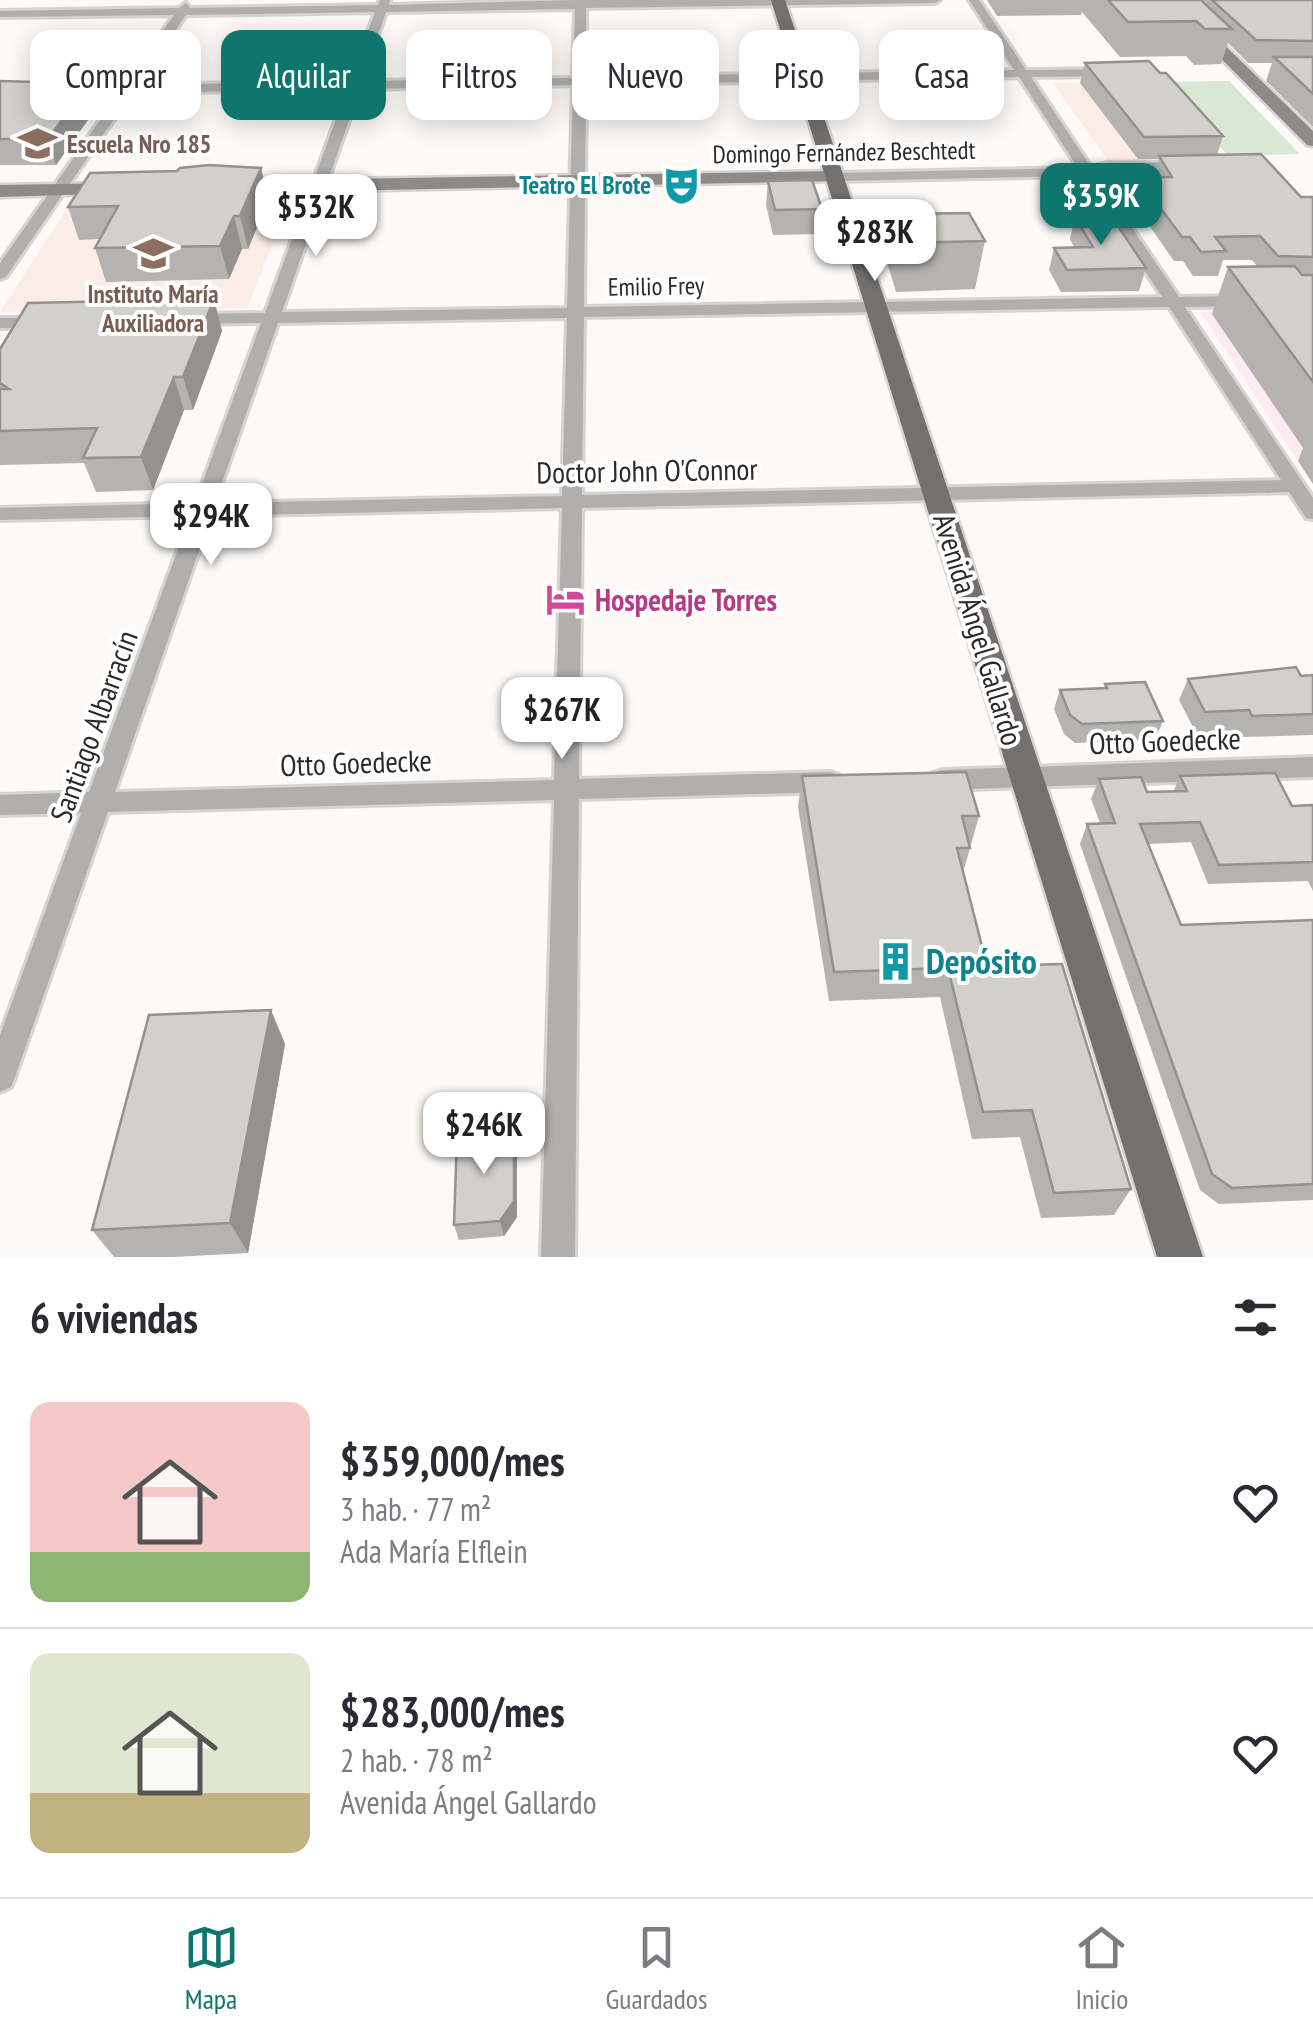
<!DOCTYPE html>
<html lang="es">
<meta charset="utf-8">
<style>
:root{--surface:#fff;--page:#f2f2f3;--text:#2b2b33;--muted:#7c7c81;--line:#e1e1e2;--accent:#0f766e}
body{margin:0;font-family:"PT Sans Narrow",sans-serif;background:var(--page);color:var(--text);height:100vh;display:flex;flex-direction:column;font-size:38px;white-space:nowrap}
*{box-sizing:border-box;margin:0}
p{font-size:32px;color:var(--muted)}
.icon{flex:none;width:55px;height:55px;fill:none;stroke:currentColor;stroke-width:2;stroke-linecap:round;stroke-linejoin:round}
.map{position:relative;height:1257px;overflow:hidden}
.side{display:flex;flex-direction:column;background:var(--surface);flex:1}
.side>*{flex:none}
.hud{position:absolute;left:30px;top:30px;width:1255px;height:90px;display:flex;gap:20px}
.price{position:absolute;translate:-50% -85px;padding:0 22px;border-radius:20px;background:#fff;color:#222;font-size:32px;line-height:65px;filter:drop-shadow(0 2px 5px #0008)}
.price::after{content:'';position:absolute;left:50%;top:60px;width:30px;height:22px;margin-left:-15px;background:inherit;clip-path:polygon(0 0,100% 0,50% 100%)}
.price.current{background:var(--accent);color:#fff}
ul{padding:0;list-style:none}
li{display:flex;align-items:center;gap:30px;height:250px;padding:0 30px}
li+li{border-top:2px solid var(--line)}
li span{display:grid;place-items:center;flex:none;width:280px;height:200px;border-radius:20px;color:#555}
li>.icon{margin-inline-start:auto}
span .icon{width:120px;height:120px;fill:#fffc;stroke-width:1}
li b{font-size:42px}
h2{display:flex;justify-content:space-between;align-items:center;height:120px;padding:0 30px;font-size:42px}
.chip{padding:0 35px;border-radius:20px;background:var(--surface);box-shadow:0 5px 25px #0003;font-size:35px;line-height:90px}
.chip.current{background:var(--accent);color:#fff}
.menu{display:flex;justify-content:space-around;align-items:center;height:140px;border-top:2px solid var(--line);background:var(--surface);font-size:28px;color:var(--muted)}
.menu a{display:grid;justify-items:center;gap:5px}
.menu .current{color:var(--accent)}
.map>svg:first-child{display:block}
</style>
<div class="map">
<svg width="1313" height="1257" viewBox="0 0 1313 1257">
<rect width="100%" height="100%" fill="#fcf9f6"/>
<g fill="#fbece7">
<path d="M1160,81l67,78 -119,2 -55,-78z"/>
<path d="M292,195l-45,113 -247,4 74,-114z"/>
</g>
<path fill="#feeaf2" d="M1313,307v177l-113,-172z"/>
<path fill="#dae8d3" d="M1229,81l71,73 -72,2 -64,-74z"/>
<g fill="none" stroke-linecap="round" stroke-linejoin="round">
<defs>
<g id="street">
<path d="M380,0h10l-1,5 187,-5h364l-5,3 -349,5v69l428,-7 -45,-70h10l47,70 89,-1v6l-4,1 -80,1 60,90 16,-4 110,-1 29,7 -7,4 -142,3 82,121 66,-1 8,5 -8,5 -60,1 128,191v21l-7,-1 -17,-26 -707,16 -3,271 251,-7 9,3 4,7 -4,7 -9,3 -251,7 -4,458h-34l13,-457 -446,12 -93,265 -4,10 -11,5v-57l81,-222 -81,2v-20l89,-3 101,-276 -190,4v-12l195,-5 66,-180 -69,1 -8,-5 8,-5 73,-1 82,-224 -215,4 -126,184 -6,2v-16l119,-170 -46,1 -6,-4 6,-4 52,-1 49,-70 -174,2v-6l179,-3 7,-5 4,5 188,-3zM575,9l-2,69 -211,3 24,-69zM375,12l-25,69 -213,4 49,-70zM1019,77l59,91 -242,5 -7,4 7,4 247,-5 79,121 -578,10 2,-222zM573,85l-6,223 -285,4 78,-223zM1169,307l112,173 -699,15 2,-178zM567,318l-5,178 -347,7 63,-180zM562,508l-8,272 -439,12 96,-276z"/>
<path d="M0,318h45l8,5 -8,5h-45z"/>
<path d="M1313,757v20l-371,13 -9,-3 -4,-7 4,-7 9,-3z"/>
</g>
<g id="secondary">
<path d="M1163,0h15l135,131v15l-6,-1z"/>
<path d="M836,171l7,2v8l-619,12 -10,-6 10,-6z"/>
<path d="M118,183l7,2v8l-125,4v-12z"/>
</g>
<path id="primary" d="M771,0h14l418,1257h-46z"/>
</defs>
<use href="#street" stroke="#d6d4d1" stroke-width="6"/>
<use href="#secondary" stroke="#d6d4d1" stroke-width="5"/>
<use href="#primary" stroke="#d6d4d1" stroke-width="5"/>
<use href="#street" fill="#b1afae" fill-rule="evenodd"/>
<use href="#secondary" fill="#8d8a8a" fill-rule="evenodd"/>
<use href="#primary" fill="#747070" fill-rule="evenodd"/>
</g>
<g fill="#b5b3af">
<path d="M987,0h326v127l-47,-46 6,-18h-24l-20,-20 -7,21 -27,1 -8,-9 -66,1 -38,-45 -1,3 -84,1z"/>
<path d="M1085,63l138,73 -6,19 84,42h12v287l-15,-23 5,-13 -91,-134 16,-47 29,-1 -5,-6h-29l-5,16h-25l-10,-15h-9l-42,-60 6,-23 15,-1 6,-18h-21l-58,-76z"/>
<path d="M98,72l7,24 -49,69h-56v-84l36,1z"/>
<path d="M768,181l54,28 -3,25 -46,1 -7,-30z"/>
<path d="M269,199l-21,50h-6l-13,30 -123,3 -11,-34 5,-9 -21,1 -11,-33z"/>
<path d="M894,214l91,27 -10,48 -79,3 -9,-30z"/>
<path d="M1075,217l71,51 -7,23 -78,1 -12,-22 5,-22 20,-1 -4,-8z"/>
<path d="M222,331l-29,79h-9l-31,80 -57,2 -12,-29 -84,2v-116z"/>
<path d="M1313,675v60l-71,2 -4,-6 -42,2 -17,-33 9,-21z"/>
<path d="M1105,684l58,37 -8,19 -80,3 -11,-9 -10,-25 6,-19 44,-2z"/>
<path d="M802,776l177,40 -16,57 24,93 144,223 -17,26 -73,3 -21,-81 -48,2 -32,-142 -111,4 -31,-194z"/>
<path d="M1180,776l112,30 21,-1v86l-5,-10 -100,3 -17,-42 -43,2 33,81 132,-5v280l-94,4 -19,-14 -120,-346 7,-20 13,-1 -9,-24 8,-20 48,13h26z"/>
<path d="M285,1044l-37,209 -75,4h-59l-22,-27z"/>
<path d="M517,1147v70l-13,19 -45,4 -5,-15z"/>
</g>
<g fill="#93928f">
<path d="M98,72l7,24 -49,69 -8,-26z"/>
<path d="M261,168l8,31 -21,50 -8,-33z"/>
<path d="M234,216l8,33 -13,30 -9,-33z"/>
<path d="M214,299l8,32 -29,79 -10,-33z"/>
<path d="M174,377l10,33 -31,80 -12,-33z"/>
<path d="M271,1010l14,34 -37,209 -18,-30z"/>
<path d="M514,1131l3,16v70l-13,19 -4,-15z"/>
</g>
<g fill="#d2d0cc" stroke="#93928f" stroke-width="2.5">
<path d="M1108,0h93l31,29h-27l-9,-8 -68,1z"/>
<path d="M1212,0h101v41l-57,-1z"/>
<path d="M1274,57h39v37z"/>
<path d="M1149,61l11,12h6l57,63 -79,1 -59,-74z"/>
<path d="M98,72l-50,67h-48v-58l36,1 7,-9z"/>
<path d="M1261,154l40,43h12v60l-35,-1 -18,-20 -45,1 11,14 -25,1 -11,-15h-8l-44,-59 34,-1 -13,-21z"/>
<path d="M209,165l52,3 -21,48h-6l-14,30 -125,2 23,-42 -50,1 22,-34 87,-2 3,-3z"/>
<path d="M812,180l10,29 -47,1 -7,-29z"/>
<path d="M969,213l16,28 -82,2 -9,-29z"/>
<path d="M1075,217h37l34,51 -79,2 -13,-22 39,-1z"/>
<path d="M1295,266l7,9h11v107l-85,-115z"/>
<path d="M214,299l-31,78h-9l-33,80 -58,1 14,-30 -97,3v-42h9l-9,-6v-34l28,-46z"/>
<path d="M1296,667l5,9 12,-1v39l-61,2 -3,-6 -44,2 -17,-33z"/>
<path d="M1145,682l18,39 -81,3 -12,-9 -10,-25 47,-2 -2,-4z"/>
<path d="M966,772l13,44h-17l8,32h-13l30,118 75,-2 69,225 -77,4 -22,-83 -49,2 -35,-144 -114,4 -32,-196z"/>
<path d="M1275,773l17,33 21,-1v57l-94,3 -19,-43 -60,2 41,101 132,-5v264l-81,4 -20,-14 -125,-350 28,-1 -16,-44 42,-2 6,15 40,-1 -7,-15z"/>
<path d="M271,1010l-41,213 -138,7 57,-215z"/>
<path d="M514,1131v70l-14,20 -46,4 3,-89z"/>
</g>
<defs>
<symbol id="school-bare" viewBox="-9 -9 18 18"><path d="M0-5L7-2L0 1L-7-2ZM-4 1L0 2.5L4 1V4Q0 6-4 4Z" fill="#8d6e63" stroke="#fff" stroke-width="2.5" paint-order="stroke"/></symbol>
<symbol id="theatre-bare" viewBox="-9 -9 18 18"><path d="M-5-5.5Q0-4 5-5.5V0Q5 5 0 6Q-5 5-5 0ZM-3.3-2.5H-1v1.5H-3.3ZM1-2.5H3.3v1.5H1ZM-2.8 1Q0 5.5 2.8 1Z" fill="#0f9aa8" stroke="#fff" stroke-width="2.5" paint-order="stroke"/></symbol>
<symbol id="hotel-bare" viewBox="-9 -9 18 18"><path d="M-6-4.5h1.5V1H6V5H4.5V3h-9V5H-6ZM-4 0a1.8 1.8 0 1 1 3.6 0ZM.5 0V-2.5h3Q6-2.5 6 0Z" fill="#d1479c" stroke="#fff" stroke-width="2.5" paint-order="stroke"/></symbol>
<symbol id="building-bare" viewBox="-9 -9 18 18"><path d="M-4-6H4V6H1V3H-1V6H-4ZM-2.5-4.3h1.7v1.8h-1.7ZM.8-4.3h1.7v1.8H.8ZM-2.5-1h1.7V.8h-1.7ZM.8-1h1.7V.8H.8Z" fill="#0f9aa8" stroke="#fff" stroke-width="2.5" paint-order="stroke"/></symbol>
</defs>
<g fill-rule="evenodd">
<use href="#school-bare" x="10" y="116" width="55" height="55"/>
<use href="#theatre-bare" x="654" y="158" width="55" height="55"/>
<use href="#school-bare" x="126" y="226" width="55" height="55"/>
<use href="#hotel-bare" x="538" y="572" width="55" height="55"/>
<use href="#building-bare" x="868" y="934" width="55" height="55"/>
</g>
<g text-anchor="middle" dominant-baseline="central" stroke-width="8" stroke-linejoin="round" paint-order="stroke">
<g font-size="25" font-weight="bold" fill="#785e54" stroke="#fff" text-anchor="start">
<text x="67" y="144">Escuela Nro 185</text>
<text x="153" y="294" text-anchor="middle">Instituto María<tspan x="153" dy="29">Auxiliadora</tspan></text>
</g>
<g font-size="25" fill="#2b2a28" stroke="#fff">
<text transform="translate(844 152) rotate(-1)">Domingo Fernández Beschtedt</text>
<text transform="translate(656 286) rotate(-1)">Emilio Frey</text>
</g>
<g font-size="25" font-weight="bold" fill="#0d838f" stroke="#fff" text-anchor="end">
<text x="651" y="185">Teatro El Brote</text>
</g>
<g font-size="30" fill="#2b2a28" stroke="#fff">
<text transform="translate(647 470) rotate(-1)">Doctor John O'Connor</text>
<text transform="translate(979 629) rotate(73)">Avenida Ángel Gallardo</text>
<text transform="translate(93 726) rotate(-70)">Santiago Albarracín</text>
<text transform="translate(1165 740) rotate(-2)">Otto Goedecke</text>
<text transform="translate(356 762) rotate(-2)">Otto Goedecke</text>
</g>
<g font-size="30" font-weight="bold" fill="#b23c85" stroke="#fff" text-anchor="start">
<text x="595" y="599">Hospedaje Torres</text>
</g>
<g font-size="35" font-weight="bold" fill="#0d838f" stroke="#fff" text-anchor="start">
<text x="926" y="961">Depósito</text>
</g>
</g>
</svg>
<b class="price current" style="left:1101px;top:248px">$359K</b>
<b class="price" style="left:316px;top:259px">$532K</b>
<b class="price" style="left:875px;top:284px">$283K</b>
<b class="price" style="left:211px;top:568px">$294K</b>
<b class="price" style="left:562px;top:762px">$267K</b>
<b class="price" style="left:484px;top:1177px">$246K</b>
<div class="hud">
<a class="chip">Comprar</a>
<a class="chip current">Alquilar</a>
<a class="chip">Filtros</a>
<a class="chip">Nuevo</a>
<a class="chip">Piso</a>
<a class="chip">Casa</a>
</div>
</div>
<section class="side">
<h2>6 viviendas<svg class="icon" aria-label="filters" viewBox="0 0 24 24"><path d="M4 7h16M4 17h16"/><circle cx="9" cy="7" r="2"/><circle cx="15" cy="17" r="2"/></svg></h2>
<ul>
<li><span style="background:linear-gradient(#f6c9c9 75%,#8fb573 0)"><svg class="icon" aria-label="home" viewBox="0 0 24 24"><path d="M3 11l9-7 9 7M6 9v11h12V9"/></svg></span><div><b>$359,000/mes</b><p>3 hab. · 77 m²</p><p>Ada María Elflein</p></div><svg class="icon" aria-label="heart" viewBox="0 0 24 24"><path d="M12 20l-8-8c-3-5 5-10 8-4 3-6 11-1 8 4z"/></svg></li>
<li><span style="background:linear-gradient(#dfe7d0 70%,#c2b280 0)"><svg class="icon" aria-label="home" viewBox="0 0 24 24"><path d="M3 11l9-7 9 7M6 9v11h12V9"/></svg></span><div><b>$283,000/mes</b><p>2 hab. · 78 m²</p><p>Avenida Ángel Gallardo</p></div><svg class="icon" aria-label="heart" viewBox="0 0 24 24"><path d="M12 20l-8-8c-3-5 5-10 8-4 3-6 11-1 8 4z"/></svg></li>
</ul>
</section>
<nav class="menu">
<a class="current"><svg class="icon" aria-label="map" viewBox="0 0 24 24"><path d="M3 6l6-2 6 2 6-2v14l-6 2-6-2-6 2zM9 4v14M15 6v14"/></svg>Mapa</a>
<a><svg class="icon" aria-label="saved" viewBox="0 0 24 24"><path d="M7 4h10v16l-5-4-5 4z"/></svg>Guardados</a>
<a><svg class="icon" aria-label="home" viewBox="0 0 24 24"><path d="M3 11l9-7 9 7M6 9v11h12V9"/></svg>Inicio</a>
</nav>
